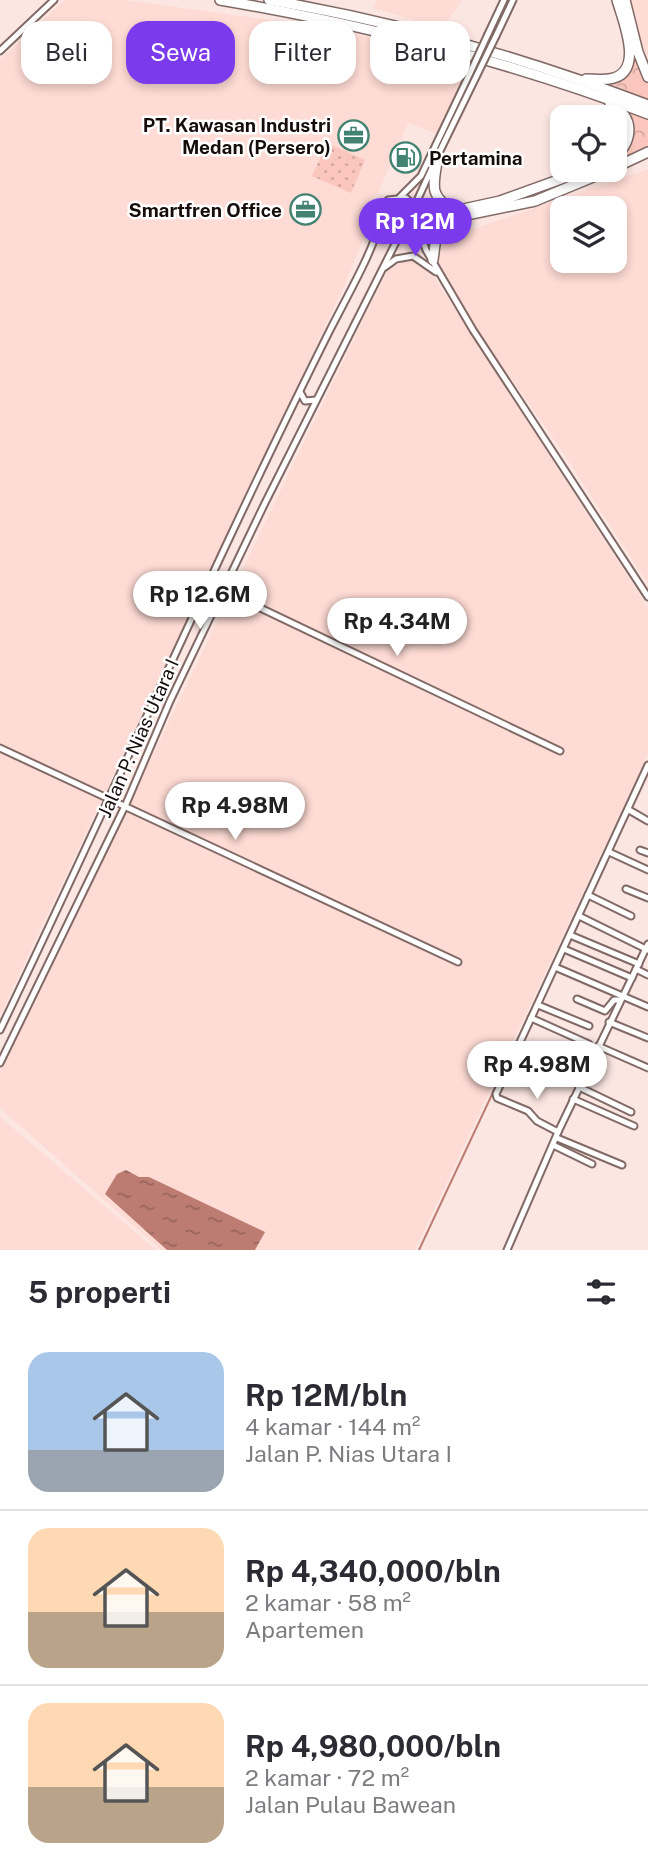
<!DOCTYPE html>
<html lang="id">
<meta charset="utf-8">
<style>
:root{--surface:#fff;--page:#f2f2f3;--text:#2b2b33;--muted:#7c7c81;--line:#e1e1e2;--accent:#7c3aed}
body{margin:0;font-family:"Public Sans",sans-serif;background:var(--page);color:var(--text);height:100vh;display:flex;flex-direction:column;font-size:26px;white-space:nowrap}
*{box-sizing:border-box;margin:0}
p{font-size:23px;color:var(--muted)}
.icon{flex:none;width:38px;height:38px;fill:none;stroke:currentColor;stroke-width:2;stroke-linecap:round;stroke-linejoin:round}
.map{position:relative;height:1250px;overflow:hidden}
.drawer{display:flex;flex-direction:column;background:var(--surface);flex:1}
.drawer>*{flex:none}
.hud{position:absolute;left:21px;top:21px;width:607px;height:63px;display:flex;gap:14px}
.tools{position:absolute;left:550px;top:105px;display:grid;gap:14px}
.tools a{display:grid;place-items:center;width:77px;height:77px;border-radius:14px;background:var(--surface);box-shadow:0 4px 10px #0003;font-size:35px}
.price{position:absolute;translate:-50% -60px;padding:0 16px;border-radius:24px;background:#fff;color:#222;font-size:23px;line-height:46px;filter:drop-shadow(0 2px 4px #0008)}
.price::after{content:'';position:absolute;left:50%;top:42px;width:21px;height:16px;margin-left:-10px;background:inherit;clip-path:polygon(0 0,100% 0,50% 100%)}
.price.on{background:var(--accent);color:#fff}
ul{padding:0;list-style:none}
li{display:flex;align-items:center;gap:21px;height:175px;padding:0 28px}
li+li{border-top:2px solid var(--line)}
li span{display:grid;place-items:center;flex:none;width:196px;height:140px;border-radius:21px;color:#555}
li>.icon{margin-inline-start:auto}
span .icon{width:84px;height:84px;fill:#fffc;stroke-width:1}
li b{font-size:30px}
h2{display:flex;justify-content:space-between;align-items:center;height:84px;padding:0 28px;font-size:30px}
.pill{padding:0 24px;border-radius:21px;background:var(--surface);box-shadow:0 4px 10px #0003;font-size:24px;line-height:63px}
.pill.on{background:var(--accent);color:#fff}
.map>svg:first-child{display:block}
</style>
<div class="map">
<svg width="648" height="1250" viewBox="0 0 648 1250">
<defs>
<pattern id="grass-dots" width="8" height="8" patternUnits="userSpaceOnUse" patternTransform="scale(1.75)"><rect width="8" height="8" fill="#fac6bd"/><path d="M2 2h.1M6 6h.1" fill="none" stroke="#d5a9a1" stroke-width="1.8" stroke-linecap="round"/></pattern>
<pattern id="park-crowns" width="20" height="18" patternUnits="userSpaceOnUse" patternTransform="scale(1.75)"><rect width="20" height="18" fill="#fac6bd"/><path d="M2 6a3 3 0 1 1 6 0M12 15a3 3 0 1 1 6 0" fill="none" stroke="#d5a9a1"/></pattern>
<pattern id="water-ripples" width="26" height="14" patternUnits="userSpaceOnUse" patternTransform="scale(1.75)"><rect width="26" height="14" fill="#bc7c72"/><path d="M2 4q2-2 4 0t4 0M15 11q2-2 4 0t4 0" fill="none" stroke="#98645c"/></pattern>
</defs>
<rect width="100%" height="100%" fill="#fce6e2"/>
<g fill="#fedbd4" fill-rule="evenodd">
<path d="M65,0h60l210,29 135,33 -33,72 -29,-11 -31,72 -6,2 -5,12 4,13 -25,62 -345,731v-956z"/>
<path d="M377,0h85l-20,28 -69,-20z"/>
<path d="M628,0h20v68l-7,-11z"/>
<path d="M648,169v415l-84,-130 -130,-186 2,-12 14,-19zM562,208h52v53h-52z"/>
<path d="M407,260l14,3 11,11 216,334v146l-233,496h-254l-161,-142v-37l363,-751 25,-50z"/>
<path d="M0,1117l156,133h-156z"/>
</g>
<path fill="url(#grass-dots)" d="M327,143l38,17 -14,33 -39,-17z"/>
<g fill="url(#park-crowns)">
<path d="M635,51l13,32v17l-39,-17c16,-5 22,-17 26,-32z"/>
<path d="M624,108l24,10v32l-33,10c20,-16 23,-31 9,-52z"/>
<circle cx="399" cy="218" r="12"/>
</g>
<path fill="url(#water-ripples)" d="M126,1170l13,7h10l116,55 -10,18h-88l-62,-56 12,-20z"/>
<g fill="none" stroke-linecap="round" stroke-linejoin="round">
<path stroke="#bc7c72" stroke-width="2" d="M419,1250l169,-360"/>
<defs>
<g id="minor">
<path d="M488,34l16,-34"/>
<path d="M496,36l17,-36"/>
<path d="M0,51l54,-51"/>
<path d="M437,157l40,-82"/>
<path d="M400,197l21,-21 49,-103"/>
<path d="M415,205l18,-39"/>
<path d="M418,226l8,24 47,80 175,267"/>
<path d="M385,267l11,-8 17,-3 23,16"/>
<path d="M300,392l5,9 11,-1"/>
<path d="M208,583l352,168"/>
<path d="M0,748l458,214"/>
<path d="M629,810l19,11"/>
<path d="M640,850l8,3"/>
<path d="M609,852l39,18"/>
<path d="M626,889l22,9"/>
<path d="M588,895l43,21"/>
<path d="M579,916l69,34"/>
<path d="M570,935l69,29"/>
<path d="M564,949l68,29"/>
<path d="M555,967l93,40"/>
<path d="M636,969l12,6"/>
<path d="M577,999l28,12 9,-11h5"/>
<path d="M538,1005l51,21"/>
<path d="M531,1018l58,26"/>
<path d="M609,1022l39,16"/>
<path d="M0,1030c112,-233 215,-470 330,-700 13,-26 44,-80 49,-106 2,-10 0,-16 9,-24l18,-2 12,12c3,15 -4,26 -20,28l-134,267 -94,196 -44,103 -126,259"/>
<path d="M519,1044l21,9"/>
<path d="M598,1046l50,22"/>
<path d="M516,1052l67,26"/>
<path d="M579,1087l52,25"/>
<path d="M573,1099l61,27"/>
<path d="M558,1132l-21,-11 -9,-10 -31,-13 -1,-4 152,-329"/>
<path d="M557,1138l65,27"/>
<path d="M553,1145l39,19"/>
<path d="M507,1250l51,-118 90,-188"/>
</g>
<g id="highway">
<path d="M220,0c147,25 289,61 428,114"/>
<path d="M269,0c130,22 256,58 379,105"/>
<path d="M625,0l13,52 10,25"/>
<path d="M586,79c7,0 16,1 23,0 37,-5 14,-58 8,-79"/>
<path d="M610,104c26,13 23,37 4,54"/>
<path d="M438,156c-4,28 -11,39 16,55l46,-10 86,-31"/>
<path d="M614,168l34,-16"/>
<path d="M415,205l28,7 11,-1"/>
<path d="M418,225l117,-24 75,-31"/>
<path d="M433,260l3,-23 14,-15"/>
</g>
</defs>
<use href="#minor" stroke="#816a66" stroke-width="9"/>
<use href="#highway" stroke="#816a66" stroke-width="12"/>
<use href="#minor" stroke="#fff" stroke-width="5"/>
<use href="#highway" stroke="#fff" stroke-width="9"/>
<defs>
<g id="minor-bridge">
<path d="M470,73l18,-39"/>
<path d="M477,75l19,-39"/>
</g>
</defs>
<use href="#minor-bridge" stroke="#816a66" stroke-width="9" stroke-linecap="butt"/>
<use href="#minor-bridge" stroke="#fff" stroke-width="5"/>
</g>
<defs>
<symbol id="office-ring" viewBox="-11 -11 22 22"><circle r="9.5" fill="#fff" stroke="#418271" stroke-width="1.5"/><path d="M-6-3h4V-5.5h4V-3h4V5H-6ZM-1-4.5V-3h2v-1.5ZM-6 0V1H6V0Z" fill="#418271"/></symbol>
<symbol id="fuel-ring" viewBox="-11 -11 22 22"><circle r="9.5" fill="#fff" stroke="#418271" stroke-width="1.5"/><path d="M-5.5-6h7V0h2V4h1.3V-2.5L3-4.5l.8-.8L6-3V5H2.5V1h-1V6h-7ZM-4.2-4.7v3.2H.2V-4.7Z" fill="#418271"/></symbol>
</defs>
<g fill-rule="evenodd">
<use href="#office-ring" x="336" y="118" width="35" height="35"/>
<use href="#fuel-ring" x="388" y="140" width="35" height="35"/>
<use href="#office-ring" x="288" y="192" width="35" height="35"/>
</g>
<g text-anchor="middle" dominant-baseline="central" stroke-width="5" stroke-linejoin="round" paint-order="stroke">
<g font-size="19" font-weight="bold" fill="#150c0b" stroke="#fff" text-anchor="end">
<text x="331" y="125">PT. Kawasan Industri<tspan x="331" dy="22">Medan (Persero)</tspan></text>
<text x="429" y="158" text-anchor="start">Pertamina</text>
<text x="282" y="210">Smartfren Office</text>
</g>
<g font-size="19" fill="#150c0b" stroke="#fff">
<text transform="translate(138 738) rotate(-66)">Jalan P. Nias Utara I</text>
</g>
</g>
</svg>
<div class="tools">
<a><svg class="icon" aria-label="locate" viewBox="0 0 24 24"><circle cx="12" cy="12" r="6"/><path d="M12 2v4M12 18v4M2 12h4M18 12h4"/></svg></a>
<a><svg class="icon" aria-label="layers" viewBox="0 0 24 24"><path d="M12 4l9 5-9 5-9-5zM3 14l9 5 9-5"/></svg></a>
</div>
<b class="price on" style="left:415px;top:258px">Rp 12M</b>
<b class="price" style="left:200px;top:631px">Rp 12.6M</b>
<b class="price" style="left:397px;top:658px">Rp 4.34M</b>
<b class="price" style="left:235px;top:842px">Rp 4.98M</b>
<b class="price" style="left:537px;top:1101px">Rp 4.98M</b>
<div class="hud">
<a class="pill">Beli</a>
<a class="pill on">Sewa</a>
<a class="pill">Filter</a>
<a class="pill">Baru</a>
</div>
</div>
<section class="drawer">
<h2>5 properti<svg class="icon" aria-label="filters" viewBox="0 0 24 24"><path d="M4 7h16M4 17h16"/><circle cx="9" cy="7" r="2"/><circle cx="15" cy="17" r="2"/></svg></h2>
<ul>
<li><span style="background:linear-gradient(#a9c7e8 70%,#9aa5b1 0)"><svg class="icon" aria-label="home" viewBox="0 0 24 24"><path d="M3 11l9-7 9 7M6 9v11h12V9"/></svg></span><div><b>Rp 12M/bln</b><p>4 kamar · 144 m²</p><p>Jalan P. Nias Utara I</p></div></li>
<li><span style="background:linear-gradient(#ffd9b3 60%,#b9a48a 0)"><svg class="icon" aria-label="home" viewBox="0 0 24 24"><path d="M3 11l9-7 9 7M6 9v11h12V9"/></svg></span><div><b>Rp 4,340,000/bln</b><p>2 kamar · 58 m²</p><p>Apartemen</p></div></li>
<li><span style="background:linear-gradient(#ffd9b3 60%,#b9a48a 0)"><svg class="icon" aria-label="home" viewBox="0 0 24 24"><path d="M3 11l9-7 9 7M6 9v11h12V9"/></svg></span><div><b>Rp 4,980,000/bln</b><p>2 kamar · 72 m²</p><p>Jalan Pulau Bawean</p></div></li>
</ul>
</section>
